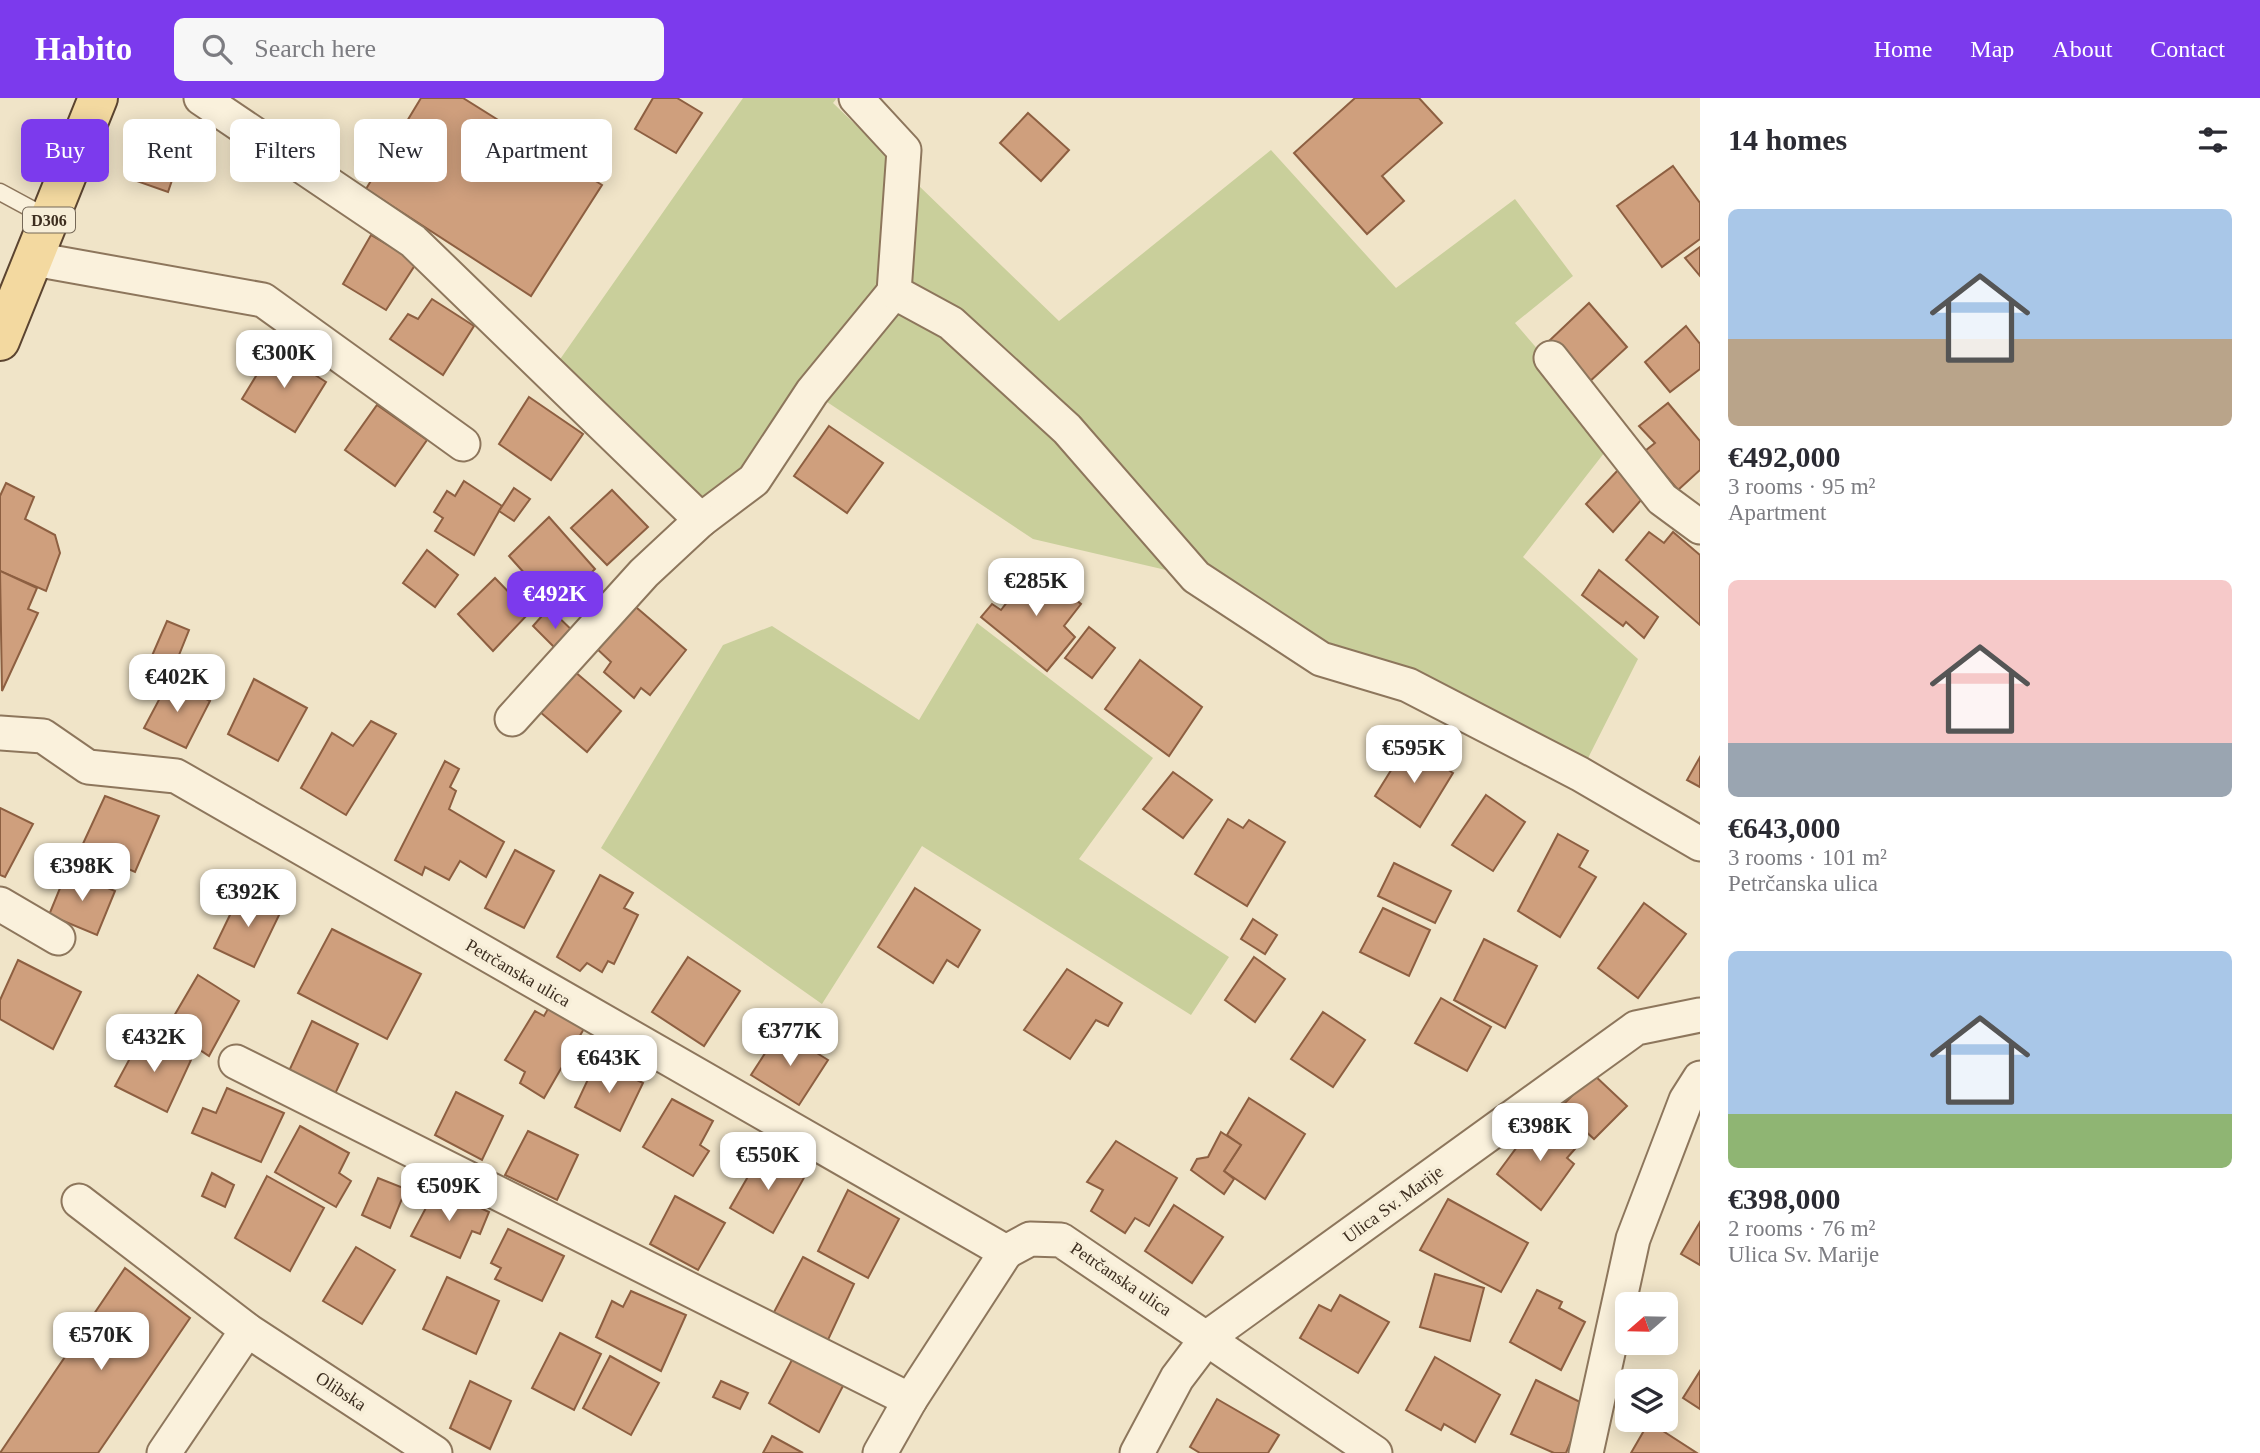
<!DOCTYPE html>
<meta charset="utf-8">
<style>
:root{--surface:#fff;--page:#f7f7f7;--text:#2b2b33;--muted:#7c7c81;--accent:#7c3aed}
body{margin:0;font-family:"Times New Roman",serif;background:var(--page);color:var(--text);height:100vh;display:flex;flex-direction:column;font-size:26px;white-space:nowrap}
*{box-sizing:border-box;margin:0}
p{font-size:23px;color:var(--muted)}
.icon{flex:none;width:38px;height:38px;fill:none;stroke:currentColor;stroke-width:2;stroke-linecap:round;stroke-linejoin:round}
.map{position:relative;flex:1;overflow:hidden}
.side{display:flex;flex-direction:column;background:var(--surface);width:560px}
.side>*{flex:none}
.top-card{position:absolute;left:21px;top:21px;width:665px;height:63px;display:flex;gap:14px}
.needle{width:46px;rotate:250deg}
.tools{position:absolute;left:1615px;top:1194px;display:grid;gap:14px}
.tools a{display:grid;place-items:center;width:63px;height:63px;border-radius:10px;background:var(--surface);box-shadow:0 4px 18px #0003;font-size:35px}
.price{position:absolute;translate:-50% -60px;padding:0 16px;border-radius:14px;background:#fff;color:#222;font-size:23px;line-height:46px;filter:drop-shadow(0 2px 4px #0008)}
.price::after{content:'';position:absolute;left:50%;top:42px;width:21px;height:16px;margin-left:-10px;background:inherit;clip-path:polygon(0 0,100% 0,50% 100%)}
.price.active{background:var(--accent);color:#fff}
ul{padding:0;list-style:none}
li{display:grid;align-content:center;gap:14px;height:371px;padding:0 28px}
li span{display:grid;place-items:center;height:217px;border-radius:10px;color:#555}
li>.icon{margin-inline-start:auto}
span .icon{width:126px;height:126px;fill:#fffc;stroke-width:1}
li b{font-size:30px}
h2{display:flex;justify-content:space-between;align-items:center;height:84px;padding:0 28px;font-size:30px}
.chip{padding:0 24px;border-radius:10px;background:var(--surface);box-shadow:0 4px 18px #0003;font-size:24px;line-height:63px}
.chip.active{background:var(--accent);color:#fff}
header{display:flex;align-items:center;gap:42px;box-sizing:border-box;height:98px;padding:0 35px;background:var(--accent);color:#fff}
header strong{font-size:33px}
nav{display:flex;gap:38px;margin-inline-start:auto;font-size:24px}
.search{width:490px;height:63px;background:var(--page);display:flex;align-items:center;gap:18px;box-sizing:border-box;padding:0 24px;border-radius:10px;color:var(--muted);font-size:26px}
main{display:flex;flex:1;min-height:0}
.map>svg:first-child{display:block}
</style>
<header>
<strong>Habito</strong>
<div class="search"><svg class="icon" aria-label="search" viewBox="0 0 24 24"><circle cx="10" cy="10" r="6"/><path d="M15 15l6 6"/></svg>Search here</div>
<nav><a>Home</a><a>Map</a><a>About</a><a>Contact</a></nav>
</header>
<main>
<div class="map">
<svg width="1700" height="1355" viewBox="0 0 1700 1355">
<rect width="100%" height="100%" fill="#f0e4c8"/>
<g fill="#c9cf9b">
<path d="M743,0h94l-4,5 226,218 212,-171 125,138 119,-89 58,77 -58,47 100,116 -92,118 115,102 -58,115 -384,-197 -163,-38 -221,-147 -111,128 -152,-145z"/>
<path d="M977,525l176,135 -74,101 150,98 -38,58 -269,-169 -100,158 -221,-156 122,-203 49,-19 147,94z"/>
</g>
<g fill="#cf9f7d" stroke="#8d5f41" stroke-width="2">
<path d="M421,0h42l139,87 -71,111 -165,-107z"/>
<path d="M653,0h24l25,15 -26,40 -41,-24z"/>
<path d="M1355,0h64l23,25 -60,53 22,25 -37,33 -73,-81z"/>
<path d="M1028,15l41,37 -28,31 -41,-38z"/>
<path d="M146,30l39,14 -17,50 -40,-14z"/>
<path d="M1673,68l27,37v36l-38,28 -45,-61z"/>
<path d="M371,137l46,27 -31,48 -43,-26z"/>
<path d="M1700,149v29l-15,-18z"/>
<path d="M432,201l42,27 -31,49 -53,-36 18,-25 10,5z"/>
<path d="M1589,205l38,44 -40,37 -38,-43z"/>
<path d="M1686,228l14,18v25l-30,23 -25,-30z"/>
<path d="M273,250l53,34 -31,50 -53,-33z"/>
<path d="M529,299l54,37 -32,46 -52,-36z"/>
<path d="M1668,305l32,38v29l-22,20 -33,-39 10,-8 -16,-17z"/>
<path d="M377,307l50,35 -32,46 -50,-36z"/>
<path d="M829,328l54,37 -36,50 -53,-37z"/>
<path d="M1618,372l24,29 -29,33 -27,-28z"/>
<path d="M464,383l38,25 -28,49 -39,-24 8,-13 -9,-6 13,-21 8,5z"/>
<path d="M6,385l28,14 -9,22 30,16 5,18 -14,38 -46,-20v-75z"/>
<path d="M514,390l16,11 -16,22 -15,-10z"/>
<path d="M612,392l36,37 -41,38 -36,-37z"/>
<path d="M549,419l46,52 -11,11 20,22 -16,17 -24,-25 -12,10 -43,-48z"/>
<path d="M1649,434l15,11 9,-11 27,23v70l-74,-65z"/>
<path d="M427,452l31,25 -23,32 -32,-24z"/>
<path d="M1035,468l46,38 -17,22 11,11 -28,34 -66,-54 11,-13 9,6z"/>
<path d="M1599,472l59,47 -14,21 -18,-16 -3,4 -41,-31z"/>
<path d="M0,473l37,17 -9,21 10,4 -36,78z"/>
<path d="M495,480l34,35 -36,38 -35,-37z"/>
<path d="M630,504l56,48 -36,45 -9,-7 -7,10 -30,-26 7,-10 -15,-14z"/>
<path d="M549,510l29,28 -17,18 -28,-28z"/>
<path d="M167,523l22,9 -18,45 -23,-10z"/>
<path d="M1089,529l26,21 -23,30 -27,-20z"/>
<path d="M1140,562l62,47 -33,49 -64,-47z"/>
<path d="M574,573l47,40 -34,41 -47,-40z"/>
<path d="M170,581l40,22 -24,47 -42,-20z"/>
<path d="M254,581l53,29 -29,53 -50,-27z"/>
<path d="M371,623l25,13 -50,81 -45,-27 31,-55 21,13z"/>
<path d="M1408,645l45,30 -33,54 -45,-31z"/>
<path d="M1700,659v30l-13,-7z"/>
<path d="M445,663l14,8 -9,18 6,4 -7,18 55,33 -18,35 -26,-16 -11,19 -24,-13 -3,8 -27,-15z"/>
<path d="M1173,674l39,28 -29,38 -40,-29z"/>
<path d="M1486,697l39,27 -32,49 -41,-26z"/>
<path d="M105,698l54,20 -24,56 -54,-24z"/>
<path d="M0,710l33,16 -28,53 -5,-2z"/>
<path d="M1228,721l15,9 6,-8 36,22 -38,64 -52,-32z"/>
<path d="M1558,736l30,17 -9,16 17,10 -36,60 -42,-26z"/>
<path d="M515,752l39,21 -30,57 -39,-20z"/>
<path d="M1394,765l57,28 -16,32 -57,-27z"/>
<path d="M67,773l48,20 -18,44 -48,-20z"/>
<path d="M600,777l33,18 -9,15 14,7 -24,49 -6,-3 -6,11 -15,-9 -7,8 -23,-14z"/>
<path d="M915,790l65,42 -22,37 -11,-7 -14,23 -55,-36z"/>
<path d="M242,792l39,21 -27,56 -40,-19z"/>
<path d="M1644,805l42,31 -48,64 -40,-30z"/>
<path d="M1383,810l47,22 -21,46 -49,-24z"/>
<path d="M1253,821l24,16 -12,19 -24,-15z"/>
<path d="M332,831l89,45 -34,65 -89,-46z"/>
<path d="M1484,841l53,27 -32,62 -51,-28z"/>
<path d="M688,859l52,34 -36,55 -52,-34z"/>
<path d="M1254,859l31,22 -30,43 -30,-22z"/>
<path d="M18,862l63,32 -28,57 -53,-30v-19z"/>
<path d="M1067,871l55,34 -14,23 -12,-6 -26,39 -46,-29z"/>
<path d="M198,877l41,26 -30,55 -42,-28z"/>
<path d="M1441,900l50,29 -24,44 -52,-28z"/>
<path d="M549,909l36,20 -41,71 -24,-15 5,-11 -20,-12 30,-49 9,5z"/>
<path d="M1323,914l42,28 -32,47 -42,-28z"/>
<path d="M312,923l46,23 -23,50 -46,-23z"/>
<path d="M780,932l48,30 -29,45 -48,-30z"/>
<path d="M142,938l49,24 -24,52 -52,-26z"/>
<path d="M597,962l46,23 -23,48 -45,-24z"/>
<path d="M1593,976l34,32 -33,33 -34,-31z"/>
<path d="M227,990l57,25 -23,49 -69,-29 11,-25 13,5z"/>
<path d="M456,994l47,24 -21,44 -47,-25z"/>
<path d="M1249,1000l56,36 -40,65 -41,-28 17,-26 -14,-10z"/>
<path d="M672,1001l41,22 -13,24 9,6 -16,25 -50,-29z"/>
<path d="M1552,1020l29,24 -14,16 7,6 -33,46 -44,-36 34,-46 9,6z"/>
<path d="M300,1028l49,27 -10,20 12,8 -15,26 -61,-35z"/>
<path d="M528,1033l50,24 -21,45 -52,-25z"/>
<path d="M1221,1034l20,13 -17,26 10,8 -10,15 -33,-24 6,-11 11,-2z"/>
<path d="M1116,1043l61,37 -28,48 -14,-8 -10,15 -34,-22 12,-21 -16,-8z"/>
<path d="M762,1054l43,24 -32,57 -43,-25z"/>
<path d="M212,1075l22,12 -9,22 -23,-11z"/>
<path d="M267,1078l57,32 -34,63 -55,-33z"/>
<path d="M378,1080l28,11 -16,39 -28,-13z"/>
<path d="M437,1089l52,25 -9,22 -8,-3 -12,27 -49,-22z"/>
<path d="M848,1092l51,29 -31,59 -50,-27z"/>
<path d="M675,1098l50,27 -27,47 -48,-26z"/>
<path d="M1448,1101l80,44 -27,49 -81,-42z"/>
<path d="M1174,1107l49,32 -31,46 -47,-32z"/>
<path d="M1700,1124v43l-19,-11z"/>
<path d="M508,1131l56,27 -22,45 -47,-22 6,-11 -10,-5z"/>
<path d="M356,1149l39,23 -33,54 -39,-23z"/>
<path d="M803,1159l51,27 -27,58 -54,-28z"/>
<path d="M125,1170l65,50 -92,135h-98z"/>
<path d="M1435,1176l49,14 -14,53 -50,-14z"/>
<path d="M447,1179l52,24 -23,53 -53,-25z"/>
<path d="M1537,1192l25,12 -3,6 26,14 -24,48 -51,-28z"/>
<path d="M631,1193l55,24 -25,56 -65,-34 16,-36 11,6z"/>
<path d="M1340,1197l49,27 -31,51 -58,-35 19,-33 12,6z"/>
<path d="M560,1235l41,21 -27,56 -42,-22z"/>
<path d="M610,1258l49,27 -28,52 -48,-27z"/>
<path d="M1435,1259l65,38 -25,47 -31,-18 -3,6 -35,-20z"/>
<path d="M793,1260l50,28 -24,46 -50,-29z"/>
<path d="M1700,1273v38l-17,-11z"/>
<path d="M1536,1282l50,25 -20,48h-12l-43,-19z"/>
<path d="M470,1283l41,20 -21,48 -40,-21z"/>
<path d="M721,1283l27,12 -8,16 -27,-12z"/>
<path d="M1217,1301l62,36 -11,18h-68l-10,-6z"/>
<path d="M1649,1324l48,31h-66z"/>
<path d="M772,1338l31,17h-40z"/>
</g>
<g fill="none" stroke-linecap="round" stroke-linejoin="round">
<defs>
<path id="lane" d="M0,94l50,27"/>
<g id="street">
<path d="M201,0l212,143 288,279 53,-40 58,-88 82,-100 57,31 116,106 129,148 125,82 87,26 172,89 120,70"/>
<path d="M856,0l48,52 -10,142"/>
<path d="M34,161l229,41 200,144"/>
<path d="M1551,260l111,141 38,28"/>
<path d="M512,621l132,-146 57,-53"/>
<path d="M0,635l43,3 45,31 88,9 830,476 24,-13 31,1 314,213"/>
<path d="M0,806l58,34"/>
<path d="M236,964l674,338"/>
<path d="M79,1103l168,129 188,123"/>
<path d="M164,1355l83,-123"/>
<path d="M880,1355l30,-53 96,-148"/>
<path d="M1137,1355l40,-75 31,-41 428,-309 64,-13"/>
<path d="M1586,1355l47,-214 53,-139 14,-22"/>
</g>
<path id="primary" d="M0,243l98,-243"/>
</defs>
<use href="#lane" stroke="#8d765c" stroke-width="19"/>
<use href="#street" stroke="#8d765c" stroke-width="37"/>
<use href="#primary" stroke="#5b4430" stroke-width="42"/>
<use href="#lane" stroke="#faf1dc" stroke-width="16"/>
<use href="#street" stroke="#faf1dc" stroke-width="33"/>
<use href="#primary" stroke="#f3d9a0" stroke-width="38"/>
</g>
<g text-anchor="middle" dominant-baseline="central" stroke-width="7" stroke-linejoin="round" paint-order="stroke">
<rect fill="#f7eed8" stroke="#756857" stroke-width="2" x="23" y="109.5" width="52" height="25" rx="5"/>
<g font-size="16" font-weight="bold" fill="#3d2e20">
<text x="49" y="122">D306</text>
</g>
<g font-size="18" fill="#3d2e20" stroke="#f7eed8">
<text transform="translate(518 875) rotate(30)">Petrčanska ulica</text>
<text transform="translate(1393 1106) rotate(-36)">Ulica Sv. Marije</text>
<text transform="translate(1121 1181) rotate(34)">Petrčanska ulica</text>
<text transform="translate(341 1293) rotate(33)">Olibska</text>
</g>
</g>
</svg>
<div class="tools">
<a><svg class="needle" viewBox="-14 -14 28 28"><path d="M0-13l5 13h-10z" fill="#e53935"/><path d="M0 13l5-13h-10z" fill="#7c7c81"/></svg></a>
<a><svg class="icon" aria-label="layers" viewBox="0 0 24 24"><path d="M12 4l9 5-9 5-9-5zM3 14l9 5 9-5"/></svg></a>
</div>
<b class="price" style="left:284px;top:292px">€300K</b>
<b class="price" style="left:1036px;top:520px">€285K</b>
<b class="price active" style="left:555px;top:533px">€492K</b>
<b class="price" style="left:177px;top:616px">€402K</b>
<b class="price" style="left:1414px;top:687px">€595K</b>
<b class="price" style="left:82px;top:805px">€398K</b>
<b class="price" style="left:248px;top:831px">€392K</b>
<b class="price" style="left:790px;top:970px">€377K</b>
<b class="price" style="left:154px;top:976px">€432K</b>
<b class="price" style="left:609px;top:997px">€643K</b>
<b class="price" style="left:1540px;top:1065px">€398K</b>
<b class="price" style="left:768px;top:1094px">€550K</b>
<b class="price" style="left:449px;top:1125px">€509K</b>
<b class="price" style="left:101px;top:1274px">€570K</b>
<div class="top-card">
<a class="chip active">Buy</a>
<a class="chip">Rent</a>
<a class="chip">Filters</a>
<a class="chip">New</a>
<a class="chip">Apartment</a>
</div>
</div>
<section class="side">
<h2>14 homes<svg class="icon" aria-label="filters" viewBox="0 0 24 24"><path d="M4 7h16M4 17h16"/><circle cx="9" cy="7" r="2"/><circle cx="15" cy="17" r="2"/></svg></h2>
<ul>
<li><span style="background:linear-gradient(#a9c7e8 60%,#b9a48a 0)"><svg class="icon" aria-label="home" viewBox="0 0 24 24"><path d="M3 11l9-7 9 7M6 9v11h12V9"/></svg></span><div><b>€492,000</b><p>3 rooms · 95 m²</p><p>Apartment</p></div></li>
<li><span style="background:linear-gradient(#f6c9c9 75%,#9aa5b1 0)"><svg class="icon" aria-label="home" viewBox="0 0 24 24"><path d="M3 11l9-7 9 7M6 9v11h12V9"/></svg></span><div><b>€643,000</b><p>3 rooms · 101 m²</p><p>Petrčanska ulica</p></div></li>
<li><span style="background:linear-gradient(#a9c7e8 75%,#8fb573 0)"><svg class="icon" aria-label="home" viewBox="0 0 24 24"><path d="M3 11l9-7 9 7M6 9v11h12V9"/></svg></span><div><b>€398,000</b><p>2 rooms · 76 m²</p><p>Ulica Sv. Marije</p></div></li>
</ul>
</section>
</main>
